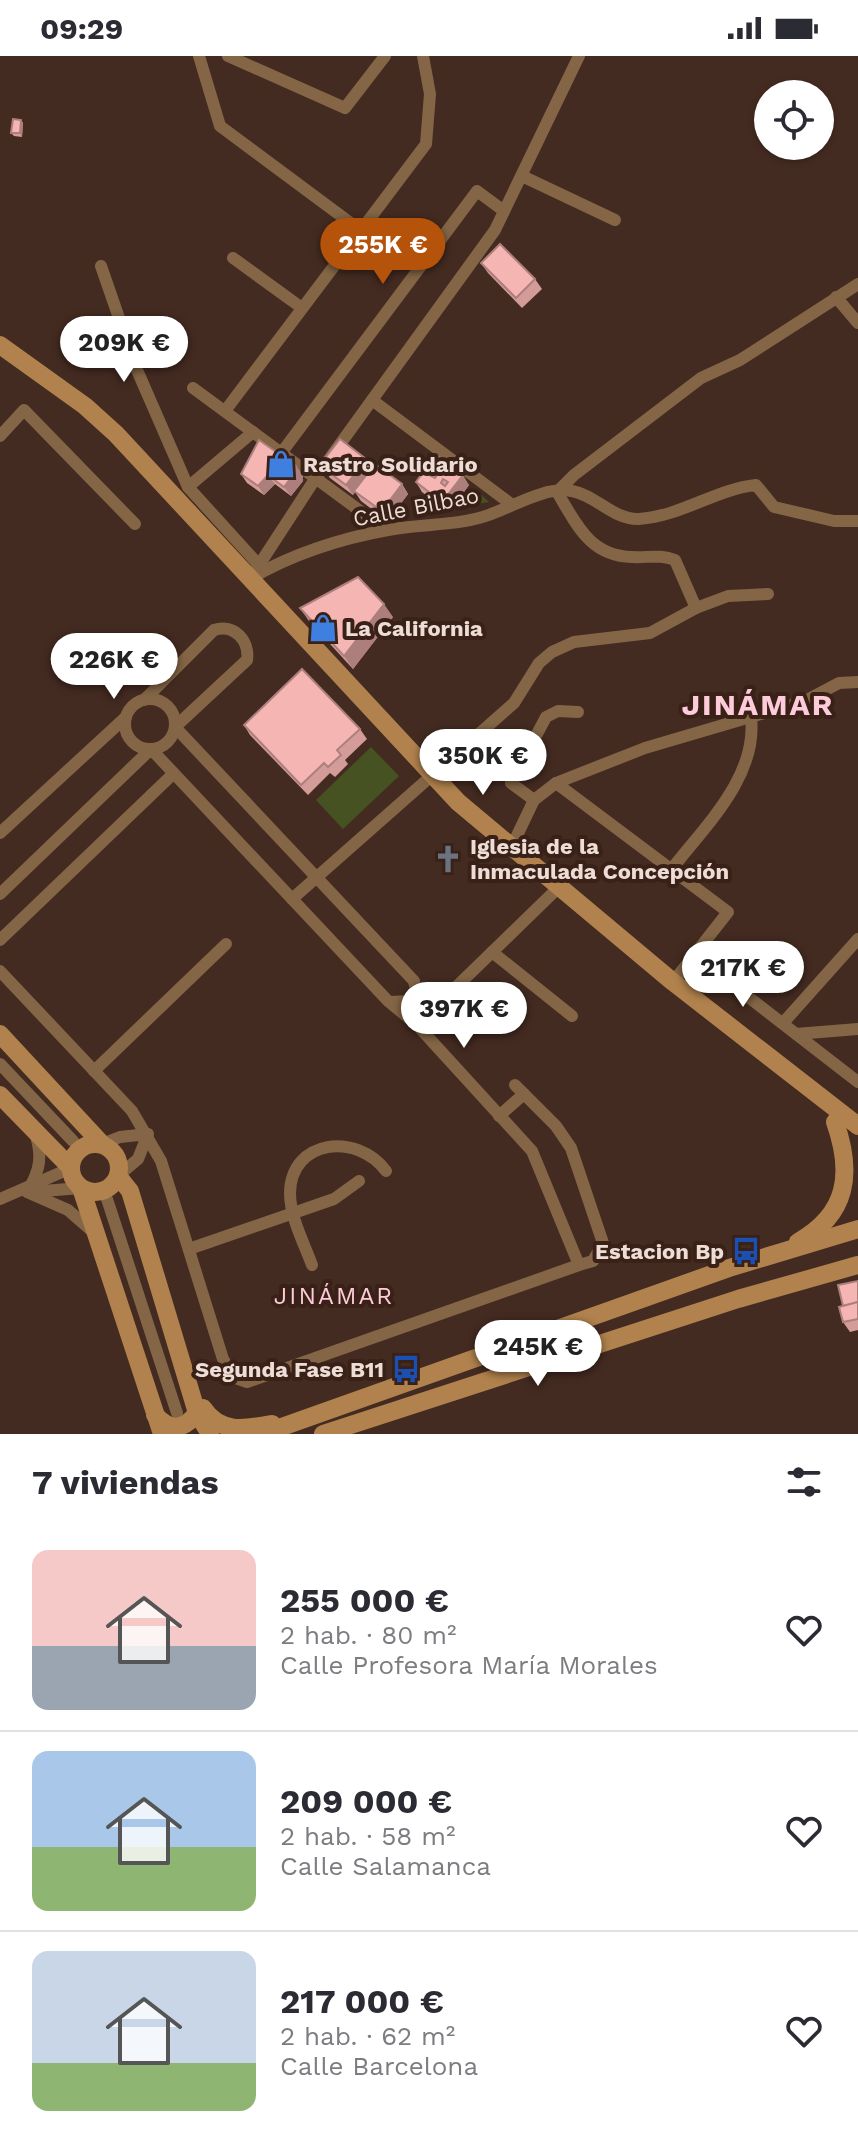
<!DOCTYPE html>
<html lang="es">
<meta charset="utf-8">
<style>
:root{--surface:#fff;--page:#f2f2f3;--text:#2b2b33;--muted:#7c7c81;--line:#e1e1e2;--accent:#b45309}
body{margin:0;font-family:"Work Sans",sans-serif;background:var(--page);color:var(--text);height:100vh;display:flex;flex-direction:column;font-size:30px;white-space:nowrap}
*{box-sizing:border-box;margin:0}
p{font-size:26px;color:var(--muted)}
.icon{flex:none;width:44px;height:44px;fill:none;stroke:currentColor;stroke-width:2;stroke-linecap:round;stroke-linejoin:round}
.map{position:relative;height:1378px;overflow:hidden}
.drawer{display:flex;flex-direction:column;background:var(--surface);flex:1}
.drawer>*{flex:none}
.tools{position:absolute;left:754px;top:24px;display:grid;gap:16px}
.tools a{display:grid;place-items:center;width:80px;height:80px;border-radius:50%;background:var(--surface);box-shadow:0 2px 6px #0004;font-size:40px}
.price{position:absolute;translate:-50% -68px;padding:0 18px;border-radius:28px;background:#fff;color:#222;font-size:26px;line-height:52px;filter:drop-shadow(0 2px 4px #0008)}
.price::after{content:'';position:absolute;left:50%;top:48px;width:24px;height:18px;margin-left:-12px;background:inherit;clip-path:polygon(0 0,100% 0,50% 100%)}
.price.active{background:var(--accent);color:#fff}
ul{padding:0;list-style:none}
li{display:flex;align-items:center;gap:24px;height:200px;padding:0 32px}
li+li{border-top:2px solid var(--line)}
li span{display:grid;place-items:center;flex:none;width:224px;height:160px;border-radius:16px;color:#555}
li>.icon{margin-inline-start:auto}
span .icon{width:96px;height:96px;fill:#fffc;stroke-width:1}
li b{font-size:34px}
h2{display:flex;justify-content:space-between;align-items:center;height:96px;padding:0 32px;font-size:34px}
.status{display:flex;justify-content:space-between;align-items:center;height:56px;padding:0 40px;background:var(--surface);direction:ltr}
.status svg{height:22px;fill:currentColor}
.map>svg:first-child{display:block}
</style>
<div class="status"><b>09:29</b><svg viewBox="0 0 49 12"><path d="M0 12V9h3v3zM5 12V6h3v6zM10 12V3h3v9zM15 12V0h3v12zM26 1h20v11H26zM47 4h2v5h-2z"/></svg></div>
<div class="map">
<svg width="858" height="1378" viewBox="0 0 858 1378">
<rect width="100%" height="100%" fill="#442b21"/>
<g fill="#465221">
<path d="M474,432l15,14 -30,5z"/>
<path d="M371,691l28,29 -56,53 -27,-29z"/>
</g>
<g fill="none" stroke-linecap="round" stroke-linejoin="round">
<g stroke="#846646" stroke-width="12">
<path d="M199,0l21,70 140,104"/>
<path d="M228,0l117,52 40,-52"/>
<path d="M522,120l93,44"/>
<path d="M233,202l69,50"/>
<path d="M101,210l36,104 51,117 69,76"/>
<path d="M836,241l22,26"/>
<path d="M193,332l193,142"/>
<path d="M372,344l139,104"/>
<path d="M225,355l201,-267 4,-50 -7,-38"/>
<path d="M0,380l24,-26 111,114"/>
<path d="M282,396l195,-261 27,20"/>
<path d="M188,431l65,-55"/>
<path d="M250,523c39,-24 92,-41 138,-49 29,-6 62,-4 91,-12 29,-7 61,-32 93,-27 24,4 41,29 67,28 43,-3 77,-30 117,-34l18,22 60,14h24"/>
<path d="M250,523l67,-103 178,-246 84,-174"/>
<path d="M696,552l-21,-48c-15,-6 -27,-2 -43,-3 -42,-1 -55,-32 -75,-65l17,-17 127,-97 39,-18 118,-76"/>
<circle cx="150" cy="668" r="25"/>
<path d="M144,644l70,-70c20,-7 36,11 33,30l-72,67 239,254 2,9 -5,11 -20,1"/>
<path d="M556,727l172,129 -55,70"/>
<path d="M534,744l-23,-17 35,-66 12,-6 20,1"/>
<path d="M0,777l126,-116"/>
<path d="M511,792l23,-48 22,-17 89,-35 160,-47 34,-18 19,-1"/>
<path d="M671,814c33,-43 87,-93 80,-153"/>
<path d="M0,838l151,-145 237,252 29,24 115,126 47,114 14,-4 10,-18 -32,-95 -15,-22 -41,-41"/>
<path d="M292,843l222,-196 25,-40 13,-11 22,-10 76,-9 46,-25 32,-12 40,-2"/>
<path d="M0,884l173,-166"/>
<path d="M492,896l80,64"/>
<path d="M694,899l164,127"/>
<path d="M0,915l132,140 29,50 62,198 10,18 14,5 332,-117"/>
<path d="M783,967l75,-84"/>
<path d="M417,969l142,-138"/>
<path d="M796,978l62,-5"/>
<path d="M0,1008l73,77"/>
<path d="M94,1015l132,-127"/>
<path d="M499,1060l25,-22"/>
<path d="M102,1088l18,-7 28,-3 -10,25 -20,17"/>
<path d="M30,1131c10,-18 12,-31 6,-51"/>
<path d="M27,1136l41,18 24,21"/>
<path d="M30,1136l51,-4"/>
<path d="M0,1143l71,-31"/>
<path d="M107,1143l70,214"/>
<path d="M189,1193l145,-50 25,-18"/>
<path d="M312,1209c-8,-22 -22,-48 -22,-72 1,-54 67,-61 96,-22"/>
</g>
<g stroke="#b1824d" stroke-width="18">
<path d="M0,289l85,61 31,28 342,368 215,180 185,144"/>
<path d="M0,978l102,110"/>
<path d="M0,1039l71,73"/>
<circle cx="95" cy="1112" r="24"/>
<path d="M118,1120l12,15 67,222 13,21"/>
<path d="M81,1132l81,246"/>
<path d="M798,1186c50,-28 55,-69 37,-120"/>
<path d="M203,1352c17,26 42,21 69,16"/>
<path d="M155,1359c16,16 28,16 42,-2"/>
<path d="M262,1378l467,-166 129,-39"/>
<path d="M323,1378l415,-135 120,-34"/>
</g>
</g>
<g fill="#d39c99">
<path d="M21,64l2,3 -1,14 -8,-1 -3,-3z"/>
<path d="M481,207l54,16 7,10 -20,19 -34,-35z"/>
<path d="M436,399l33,30 -20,27 -27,-20 -6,-10z"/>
<path d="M366,403l6,8 30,17 6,10 -18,24 -5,1 -24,-18 -6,-9 -2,3 -23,-17 -7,-10z"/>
<path d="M296,410l7,10v5l-12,15 -16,-12 -11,11 -17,-12 -6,-9z"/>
<path d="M300,552l93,9 -40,52 -44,-48z"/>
<path d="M244,669l116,4 7,10 -22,21 3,4 -13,13 -5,-4 -22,22 -58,-60z"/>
<path d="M858,1225v49l-8,2 -7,-10v-16z"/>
</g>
<g fill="#ac7f7d">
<path d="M21,64l2,3 -1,14 -2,-4z"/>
<path d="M366,403l7,9 -20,27 -7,-10z"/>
<path d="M296,410l7,10v5l-12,15 -7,-9z"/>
<path d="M268,419l7,9 -11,11 -6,-9z"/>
<path d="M463,419l6,10 -20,27 -7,-10z"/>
<path d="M402,428l6,10 -18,24 -6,-10z"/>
<path d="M384,548l9,13 -40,52 -9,-13z"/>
</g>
<g fill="#f5b5b2" stroke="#ac7f7d" stroke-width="2" fill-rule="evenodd">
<path d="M13,63l8,1 -1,13h-9z"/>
<path d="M500,188l35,35 -19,19 -35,-35z"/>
<path d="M340,383l26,20 -20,26 -23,-17 -1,-6z"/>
<path d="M259,384l37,26v5l-12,16 -16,-12 -10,11 -17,-12z"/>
<path d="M436,399l27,20 -21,27 -26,-20zM434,415l4,3 -3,4 -4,-2zM443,423l5,3 -3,4 -4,-3z"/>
<path d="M375,408l27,20 -18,24 -5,1 -25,-18z"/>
<path d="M358,521l26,27 -40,52 -44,-48z"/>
<path d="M302,613l58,60 -23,21 4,5 -13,12 -4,-4 -23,22 -57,-60z"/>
<path d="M858,1225v21l-15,4 -5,-21z"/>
<path d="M858,1246v17l-15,3 -4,-15z"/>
</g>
<defs>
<symbol id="shop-bare" viewBox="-9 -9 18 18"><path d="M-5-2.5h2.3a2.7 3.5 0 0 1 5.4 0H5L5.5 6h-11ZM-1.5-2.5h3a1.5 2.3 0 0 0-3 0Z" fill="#3f7fe0" stroke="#392117" stroke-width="2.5" paint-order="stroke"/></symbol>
<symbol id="church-bare" viewBox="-9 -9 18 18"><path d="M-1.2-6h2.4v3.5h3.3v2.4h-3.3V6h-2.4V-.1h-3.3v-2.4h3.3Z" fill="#6b7280" stroke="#392117" stroke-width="2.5" paint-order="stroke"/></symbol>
<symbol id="bus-bare" viewBox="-9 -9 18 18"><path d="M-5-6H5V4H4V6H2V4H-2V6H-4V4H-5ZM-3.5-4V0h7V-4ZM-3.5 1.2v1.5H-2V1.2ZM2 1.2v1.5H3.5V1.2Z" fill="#1a4fb4" stroke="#392117" stroke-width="2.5" paint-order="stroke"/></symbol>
</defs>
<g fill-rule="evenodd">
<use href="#shop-bare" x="261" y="388" width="40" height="40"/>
<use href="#shop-bare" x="303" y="552" width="40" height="40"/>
<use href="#church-bare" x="428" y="783" width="40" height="40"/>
<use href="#bus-bare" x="726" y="1175" width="40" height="40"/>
<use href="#bus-bare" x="386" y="1293" width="40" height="40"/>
</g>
<g text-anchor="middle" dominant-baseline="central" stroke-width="8" stroke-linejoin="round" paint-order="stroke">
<g font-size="22" font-weight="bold" fill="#edddd6" stroke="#392117" text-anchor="start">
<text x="303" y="408">Rastro Solidario</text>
<text x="345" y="572">La California</text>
<text x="470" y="790">Iglesia de la<tspan x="470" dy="25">Inmaculada Concepción</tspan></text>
<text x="724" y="1195" text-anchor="end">Estacion Bp</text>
<text x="384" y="1313" text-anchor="end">Segunda Fase B11</text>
</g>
<g font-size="22" fill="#edddd6" stroke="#392117">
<text transform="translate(416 451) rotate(-11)">Calle Bilbao</text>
</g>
<g font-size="24" letter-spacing="2" fill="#fdcbda" stroke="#392117">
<text x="334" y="1240">JINÁMAR</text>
</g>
<g font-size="30" font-weight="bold" letter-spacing="2" fill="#fdcbda" stroke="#392117">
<text x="758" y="648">JINÁMAR</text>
</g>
</g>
</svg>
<div class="tools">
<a><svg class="icon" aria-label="locate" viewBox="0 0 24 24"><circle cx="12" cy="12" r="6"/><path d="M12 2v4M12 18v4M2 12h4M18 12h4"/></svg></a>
</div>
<b class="price active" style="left:383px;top:230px">255K €</b>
<b class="price" style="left:124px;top:328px">209K €</b>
<b class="price" style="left:114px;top:645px">226K €</b>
<b class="price" style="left:483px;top:741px">350K €</b>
<b class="price" style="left:743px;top:953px">217K €</b>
<b class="price" style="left:464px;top:994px">397K €</b>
<b class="price" style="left:538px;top:1332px">245K €</b>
</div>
<section class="drawer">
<h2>7 viviendas<svg class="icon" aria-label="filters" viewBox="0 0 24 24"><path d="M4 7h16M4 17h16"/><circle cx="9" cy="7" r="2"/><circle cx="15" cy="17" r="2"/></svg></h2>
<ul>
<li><span style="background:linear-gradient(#f6c9c9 60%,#9aa5b1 0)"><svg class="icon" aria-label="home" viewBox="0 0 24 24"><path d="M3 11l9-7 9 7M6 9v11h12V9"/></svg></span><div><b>255 000 €</b><p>2 hab. · 80 m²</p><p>Calle Profesora María Morales</p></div><svg class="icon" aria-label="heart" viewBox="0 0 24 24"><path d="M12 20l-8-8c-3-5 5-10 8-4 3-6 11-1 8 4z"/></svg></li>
<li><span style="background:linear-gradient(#a9c7e8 60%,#8fb573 0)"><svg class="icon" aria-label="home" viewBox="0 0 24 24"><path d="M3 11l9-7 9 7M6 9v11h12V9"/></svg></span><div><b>209 000 €</b><p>2 hab. · 58 m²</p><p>Calle Salamanca</p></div><svg class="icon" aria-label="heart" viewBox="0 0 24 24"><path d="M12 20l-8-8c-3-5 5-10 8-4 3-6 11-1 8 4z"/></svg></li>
<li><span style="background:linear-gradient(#c9d6e8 70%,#8fb573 0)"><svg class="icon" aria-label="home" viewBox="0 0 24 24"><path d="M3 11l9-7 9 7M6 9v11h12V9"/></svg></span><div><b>217 000 €</b><p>2 hab. · 62 m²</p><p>Calle Barcelona</p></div><svg class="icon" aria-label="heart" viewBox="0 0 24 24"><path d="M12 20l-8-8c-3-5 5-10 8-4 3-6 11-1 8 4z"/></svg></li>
</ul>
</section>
